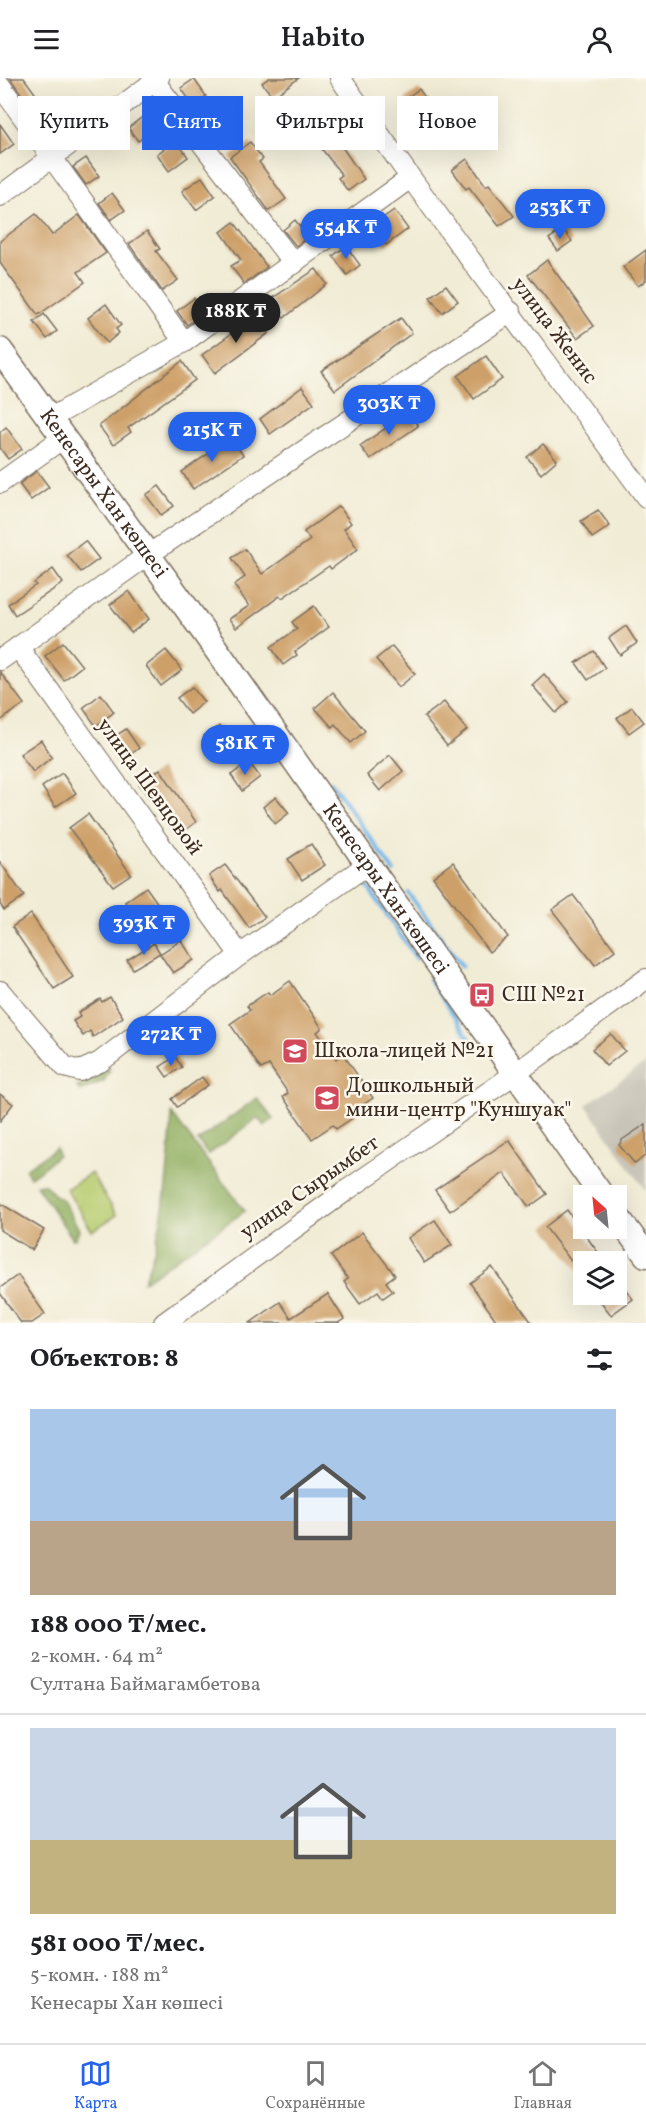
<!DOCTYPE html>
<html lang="ru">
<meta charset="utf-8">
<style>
:root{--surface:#fff;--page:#f6f6f6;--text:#202124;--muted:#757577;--line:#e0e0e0;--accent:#2563eb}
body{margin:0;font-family:Vollkorn,serif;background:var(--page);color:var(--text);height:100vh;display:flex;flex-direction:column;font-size:22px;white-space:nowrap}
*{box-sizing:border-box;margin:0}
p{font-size:20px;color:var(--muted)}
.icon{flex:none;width:33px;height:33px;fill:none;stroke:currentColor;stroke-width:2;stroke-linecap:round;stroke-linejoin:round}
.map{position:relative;height:1245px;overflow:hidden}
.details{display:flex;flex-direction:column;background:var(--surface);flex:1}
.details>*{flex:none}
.guide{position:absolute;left:18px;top:18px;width:610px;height:54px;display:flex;gap:12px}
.needle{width:39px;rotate:333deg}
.tools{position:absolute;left:573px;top:1107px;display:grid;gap:12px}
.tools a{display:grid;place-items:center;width:54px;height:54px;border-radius:0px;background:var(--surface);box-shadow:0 6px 24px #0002;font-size:30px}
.price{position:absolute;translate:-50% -51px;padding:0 14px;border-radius:21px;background:var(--accent);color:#fff;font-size:20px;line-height:39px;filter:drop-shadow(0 2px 3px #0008)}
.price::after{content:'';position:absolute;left:50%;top:36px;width:18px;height:14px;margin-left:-9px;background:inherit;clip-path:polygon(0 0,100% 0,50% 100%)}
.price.current{background:#222;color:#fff}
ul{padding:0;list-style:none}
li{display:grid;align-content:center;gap:12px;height:318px;padding:0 30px}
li+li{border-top:2px solid var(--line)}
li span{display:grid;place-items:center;height:186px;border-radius:0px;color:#555}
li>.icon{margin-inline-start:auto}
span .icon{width:108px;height:108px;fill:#fffc;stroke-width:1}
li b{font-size:26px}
h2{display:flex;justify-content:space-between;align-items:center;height:72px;padding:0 30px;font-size:26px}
.chip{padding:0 21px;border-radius:0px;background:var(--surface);box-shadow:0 6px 24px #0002;font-size:21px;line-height:54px}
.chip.current{background:var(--accent);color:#fff}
header{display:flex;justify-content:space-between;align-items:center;height:78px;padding:0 30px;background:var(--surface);font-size:27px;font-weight:600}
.tab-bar{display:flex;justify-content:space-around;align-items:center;height:84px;border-top:2px solid var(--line);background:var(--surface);font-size:16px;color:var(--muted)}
.tab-bar a{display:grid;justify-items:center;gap:3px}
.tab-bar .current{color:var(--accent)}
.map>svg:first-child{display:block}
</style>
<header><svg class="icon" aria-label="menu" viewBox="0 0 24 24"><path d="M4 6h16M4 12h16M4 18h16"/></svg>Habito<svg class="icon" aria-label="person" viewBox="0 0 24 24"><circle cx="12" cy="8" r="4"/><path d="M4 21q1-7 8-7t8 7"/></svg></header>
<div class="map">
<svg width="646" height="1245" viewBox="0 0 646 1245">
<rect width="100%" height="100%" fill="#fbf7ec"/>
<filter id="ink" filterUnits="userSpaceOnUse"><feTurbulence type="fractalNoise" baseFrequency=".0167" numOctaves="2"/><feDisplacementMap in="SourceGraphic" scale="12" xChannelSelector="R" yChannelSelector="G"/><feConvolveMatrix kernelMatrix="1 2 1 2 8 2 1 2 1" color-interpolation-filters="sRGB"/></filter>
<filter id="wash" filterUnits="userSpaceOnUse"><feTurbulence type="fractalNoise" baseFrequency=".008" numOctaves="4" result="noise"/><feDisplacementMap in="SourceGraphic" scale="24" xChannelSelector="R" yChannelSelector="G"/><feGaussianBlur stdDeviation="1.35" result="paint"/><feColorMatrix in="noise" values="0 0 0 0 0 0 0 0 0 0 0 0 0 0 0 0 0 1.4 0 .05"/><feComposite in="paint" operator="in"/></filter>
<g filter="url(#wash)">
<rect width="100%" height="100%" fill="#f1ecd5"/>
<path fill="#c8c4b8" d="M646,985v128l-60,-86z"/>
<path fill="#b8cd71" stroke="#7a7c48" stroke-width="1.5" d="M91,1095l26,42 -25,16 -26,-42z"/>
<g fill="#92b063" stroke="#666d40" stroke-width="1.5">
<path d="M105,990l5,2 -6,11 -24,10 -3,-4z"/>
<path d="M257,1020l16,21 -9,7 -6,-8 -50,37 -10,-14z"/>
<path d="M172,1036l73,97 -102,71c22,-52 25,-112 29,-168z"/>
<path d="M56,1070l2,7c-10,8 -17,16 -28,22l-5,-8z"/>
<path d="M43,1106c8,4 8,11 19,15l17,30 -3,9 -3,1 -37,-54z"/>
</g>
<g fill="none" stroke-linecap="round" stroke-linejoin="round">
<g stroke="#72b6e8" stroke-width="4">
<path d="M331,704l63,90"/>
<path d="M365,805l51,75"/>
<path d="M408,815l54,73"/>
<path d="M429,901l47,70"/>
</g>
</g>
<g id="blocks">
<g fill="#cea069">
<path d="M10,0h14l29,40 -10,7z"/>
<path d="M269,0h30l-26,19 -11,-14z"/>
<path d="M194,1l12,17 -13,9 -12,-17z"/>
<path d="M419,11l19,27 3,-2 11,17 -16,10 -17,-27 -3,2 -11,-17z"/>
<path d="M153,31l10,14 -25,18 -10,-13z"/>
<path d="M316,31l48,70 -16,12 -10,-13 4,-3 -42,-54z"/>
<path d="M223,33l11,16 -15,11 -11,-16z"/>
<path d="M0,46l14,20 -14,10z"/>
<path d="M176,62l12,17 -19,14 -12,-17z"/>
<path d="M250,64l13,17 -4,3 27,37 -17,12 -39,-54z"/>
<path d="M86,80l13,18 -13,9 -13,-18z"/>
<path d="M467,81l19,27 3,-2 25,32 -15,10 -30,-39 -3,2 -14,-19z"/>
<path d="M202,99l13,19 -19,14 -14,-19z"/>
<path d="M112,115l13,17 -14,10 -12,-17z"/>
<path d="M394,132l14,19 -22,16 -14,-19z"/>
<path d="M36,136l16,21 27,-20 27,38 -28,19 7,10 -47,33 -38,-52v-22z"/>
<path d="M295,142l13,17 -12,9 -13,-16z"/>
<path d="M234,144l33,45 -23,17 -13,-18 10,-6 -20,-28z"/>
<path d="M563,151l9,12 -14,10 -9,-12z"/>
<path d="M147,153l13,18 -4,2 22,29 -16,11 -33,-47z"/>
<path d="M346,168l14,19 -13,10 -14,-19z"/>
<path d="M646,172v30l-8,6 -15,-19z"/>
<path d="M547,182l47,66 -17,12 -49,-63z"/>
<path d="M316,191l11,15 -43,34 -14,-18z"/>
<path d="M446,207l12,16 -16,12 -12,-16z"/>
<path d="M194,220l11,14 -18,13 -10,-14z"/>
<path d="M106,226l15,21 -5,4 3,4 -12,10 -19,-25z"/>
<path d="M44,236l13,17 -10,8 -13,-17z"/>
<path d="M254,236l15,19 -54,40 -13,-18 37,-27 -1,-2z"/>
<path d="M401,240l11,15 -77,57 -14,-19z"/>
<path d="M486,278l16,23 -28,20 -16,-23z"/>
<path d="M182,283l13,19 -67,48 3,4 -18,13 -14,-19z"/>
<path d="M302,309l12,16 -44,31 -10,-15z"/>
<path d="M409,334l9,14 -48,33 -10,-13z"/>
<path d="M6,349l16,22 -14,10 -8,-11v-16z"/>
<path d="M231,360l12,17 -50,34 -11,-17z"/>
<path d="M543,366l14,16 -16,14 -14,-17z"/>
<path d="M37,393l12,16 -18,13 -12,-16z"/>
<path d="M159,408l15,20 -13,9 -15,-20z"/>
<path d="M339,428l12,17 -7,6 14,20 -27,20 -2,-3 -47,32 -2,-2 -44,32 -7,-9 20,-13 -15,-21 11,-8 -13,-19 13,-9 17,25 48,-34 -6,-8z"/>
<path d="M598,432l12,16 -18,12 -11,-17z"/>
<path d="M85,463l14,18 -18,13 -14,-17z"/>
<path d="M53,491l10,14 -48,32 -7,-11 28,-19 -2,-2z"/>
<path d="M129,513l20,28 -18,14 -21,-28z"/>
<path d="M314,528l15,21 -34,25 2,3 -14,10 -12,-18 26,-18 -5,-7z"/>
<path d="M626,548l11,17 -17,12 -11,-17z"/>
<path d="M63,564l19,24 -18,14 -19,-24z"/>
<path d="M392,568l23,28 -16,13 -23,-28z"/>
<path d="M166,572l16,20 -21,16 -15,-20z"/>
<path d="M594,573l11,17 -17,12 -12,-17z"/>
<path d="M0,594l24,32 -24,17z"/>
<path d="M544,596l24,28 -12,11 -24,-28z"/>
<path d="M192,609l12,15 -15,12 -12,-16z"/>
<path d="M333,614l32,39 -14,12 -16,-19 -3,3 -17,-19z"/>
<path d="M101,616l13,18 -18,14 -13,-18z"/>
<path d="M444,624l23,28 -20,16 -23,-29z"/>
<path d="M632,629l12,15 -15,11 -12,-15z"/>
<path d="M219,648l15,20 -15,11 -15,-21z"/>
<path d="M126,651l13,19 -16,12 -14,-20z"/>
<path d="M41,662l11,17 -19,15 -13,-18z"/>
<path d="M390,677l13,16 -23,20 -13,-16z"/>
<path d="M249,684l11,15 -18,14 -11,-16z"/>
<path d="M160,691l36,53 -17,13 -27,-38 -2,2 -11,-15z"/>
<path d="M62,695l14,20 -21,14 -13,-20z"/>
<path d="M276,719l13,16 -14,11 -12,-17z"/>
<path d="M88,736l43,60 -18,12 -44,-58z"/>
<path d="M311,766l14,21 -23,15 -14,-21z"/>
<path d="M0,784l24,34 -20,14 -4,-6z"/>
<path d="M453,784l55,75 -19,15 -56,-75z"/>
<path d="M225,787l40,52 -16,11 -27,-38 -2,2 -11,-16z"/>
<path d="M146,809l15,21 -21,15 -15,-21z"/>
<path d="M573,817l42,55 -20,15 -43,-55z"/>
<path d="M31,836l42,63 -19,12 -42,-62z"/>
<path d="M181,862l13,20 -21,13 -13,-19z"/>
<path d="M154,865l6,10 -27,16 -6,-9z"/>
<path d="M290,903l32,47 -5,4 19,27 7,-5 30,44 -19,13 3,4 -21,14 -3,-4 -21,14 -29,-42 5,-4 -19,-28 -8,4 -31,-45 20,-14 -3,-4 21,-14 2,3z"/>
<path d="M110,919l13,20 -30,20 -3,-6 -7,5 -10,-15 7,-4 -2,-4 22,-14 2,3z"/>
<path d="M611,956l14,17 -19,15 -14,-17z"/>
<path d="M175,979l7,10 -15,10 -7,-10z"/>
<path d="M202,999l6,8 -31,22 -5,-8z"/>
<path d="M0,1016l13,10 -13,17z"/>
<path d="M646,1046v31l-11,9 -16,-19 3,-5z"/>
<path d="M509,1062l38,54 -18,13 -25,-34 -54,38 -15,-21z"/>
<path d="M0,1125l44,27 -12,20 -32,-20z"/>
<path d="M567,1132l38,52h-21v16l-39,-51z"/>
<path d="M435,1142l17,25 -28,18 -16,-25z"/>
<path d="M362,1154l33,43 -9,7 7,9 -10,7 -5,-7 -18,13 -16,-22 4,-3 -17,-23z"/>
<path d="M492,1189l40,56h-34l-28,-40z"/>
<path d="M18,1197l27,39 -13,9h-11l-21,-30v-5z"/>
<path d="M616,1199l17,22 -22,16 -16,-21h21z"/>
<path d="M328,1216l16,25 -6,4h-88l30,-21 11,16z"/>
</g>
</g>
</g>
<g filter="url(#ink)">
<use href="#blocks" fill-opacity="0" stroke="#7b6e5e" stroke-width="1.5"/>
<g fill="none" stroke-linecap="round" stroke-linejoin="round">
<defs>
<g id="minor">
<path d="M152,0l142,186"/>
<path d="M340,0c98,142 204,279 306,419"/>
<path d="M0,7l184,257"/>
<path d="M0,118l159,-118"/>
<path d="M49,341l135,-77 225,-163"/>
<path d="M0,405l63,-45"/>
<path d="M18,569l222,308"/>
<path d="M0,582l148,-105 363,-243"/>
<path d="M0,913l65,76 15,4 20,-9 140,-107 128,-91"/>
<path d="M164,1245l183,-133 169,-117 130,-94"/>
</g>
<g id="major">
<path id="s1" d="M0,272l206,285 396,561"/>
<path d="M616,1137l30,40"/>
</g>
</defs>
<use href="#minor" stroke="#7b6e5e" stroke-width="22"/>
<use href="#major" stroke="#7b6e5e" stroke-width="27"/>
<use href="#minor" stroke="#fff" stroke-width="20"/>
<use href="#major" stroke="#fff" stroke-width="24"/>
</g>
</g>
<defs>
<symbol id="bus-square" viewBox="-11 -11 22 22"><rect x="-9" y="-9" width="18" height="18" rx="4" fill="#d1495b" stroke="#fbf7ec"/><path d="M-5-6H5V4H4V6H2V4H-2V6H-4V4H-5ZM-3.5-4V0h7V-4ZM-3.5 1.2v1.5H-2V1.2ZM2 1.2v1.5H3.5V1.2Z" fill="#fff"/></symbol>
<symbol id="school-square" viewBox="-11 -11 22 22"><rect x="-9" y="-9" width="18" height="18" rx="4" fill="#d1495b" stroke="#fbf7ec"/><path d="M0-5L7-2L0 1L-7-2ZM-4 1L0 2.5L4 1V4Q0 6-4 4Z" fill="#fff"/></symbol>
</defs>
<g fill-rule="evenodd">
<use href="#bus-square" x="467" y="902" width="30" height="30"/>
<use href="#school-square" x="280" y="958" width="30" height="30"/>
<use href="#school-square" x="312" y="1005" width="30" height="30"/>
</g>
<g text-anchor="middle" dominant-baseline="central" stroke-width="5" stroke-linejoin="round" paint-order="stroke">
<g font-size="21" fill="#3b2a1e" stroke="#fbf7ec">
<text transform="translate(554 253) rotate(53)">улица Женис</text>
<text stroke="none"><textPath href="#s1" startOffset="177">Кенесары Хан көшесі</textPath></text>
<text transform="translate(149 709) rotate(54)">улица Шевцовой</text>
<text stroke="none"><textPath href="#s1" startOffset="663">Кенесары Хан көшесі</textPath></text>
<text transform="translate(310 1110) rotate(-35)">улица Сырымбет</text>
</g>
<g font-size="21" fill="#3b2a1e" stroke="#fbf7ec" text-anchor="start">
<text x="502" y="917">СШ №21</text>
<text x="314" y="973">Школа-лицей №21</text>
<text x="346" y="1008">Дошкольный<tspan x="346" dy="24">мини-центр "Куншуак"</tspan></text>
</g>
</g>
</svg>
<div class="tools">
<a><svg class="needle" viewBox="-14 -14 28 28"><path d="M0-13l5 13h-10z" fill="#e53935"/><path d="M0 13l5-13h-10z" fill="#757577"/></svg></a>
<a><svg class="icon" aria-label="layers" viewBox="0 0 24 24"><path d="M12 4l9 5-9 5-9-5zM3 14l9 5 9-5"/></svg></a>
</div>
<b class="price" style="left:560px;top:162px">253K ₸</b>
<b class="price" style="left:346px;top:182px">554K ₸</b>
<b class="price current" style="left:236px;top:266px">188K ₸</b>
<b class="price" style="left:389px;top:358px">303K ₸</b>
<b class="price" style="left:212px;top:385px">215K ₸</b>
<b class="price" style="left:245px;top:698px">581K ₸</b>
<b class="price" style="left:144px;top:878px">393K ₸</b>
<b class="price" style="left:171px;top:989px">272K ₸</b>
<div class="guide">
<a class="chip">Купить</a>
<a class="chip current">Снять</a>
<a class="chip">Фильтры</a>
<a class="chip">Новое</a>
</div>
</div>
<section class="details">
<h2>Объектов: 8<svg class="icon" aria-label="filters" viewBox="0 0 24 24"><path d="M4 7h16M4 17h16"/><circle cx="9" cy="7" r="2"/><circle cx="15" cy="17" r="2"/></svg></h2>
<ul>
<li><span style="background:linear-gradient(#a9c7e8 60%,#b9a48a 0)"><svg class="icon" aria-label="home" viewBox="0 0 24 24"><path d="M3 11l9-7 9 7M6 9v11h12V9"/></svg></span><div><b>188 000 ₸/мес.</b><p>2-комн. · 64 m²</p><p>Султана Баймагамбетова</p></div></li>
<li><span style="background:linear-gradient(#c9d6e8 60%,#c2b280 0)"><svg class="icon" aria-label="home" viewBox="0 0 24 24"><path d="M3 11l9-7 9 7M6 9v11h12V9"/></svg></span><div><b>581 000 ₸/мес.</b><p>5-комн. · 188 m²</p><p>Кенесары Хан көшесі</p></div></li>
</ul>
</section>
<nav class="tab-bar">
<a class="current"><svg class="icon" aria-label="map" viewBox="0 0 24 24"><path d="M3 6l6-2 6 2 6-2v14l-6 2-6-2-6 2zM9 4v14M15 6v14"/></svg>Карта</a>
<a><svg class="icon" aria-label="saved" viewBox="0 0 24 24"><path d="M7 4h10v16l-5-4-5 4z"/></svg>Сохранённые</a>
<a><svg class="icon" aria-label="home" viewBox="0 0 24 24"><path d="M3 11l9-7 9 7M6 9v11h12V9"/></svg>Главная</a>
</nav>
